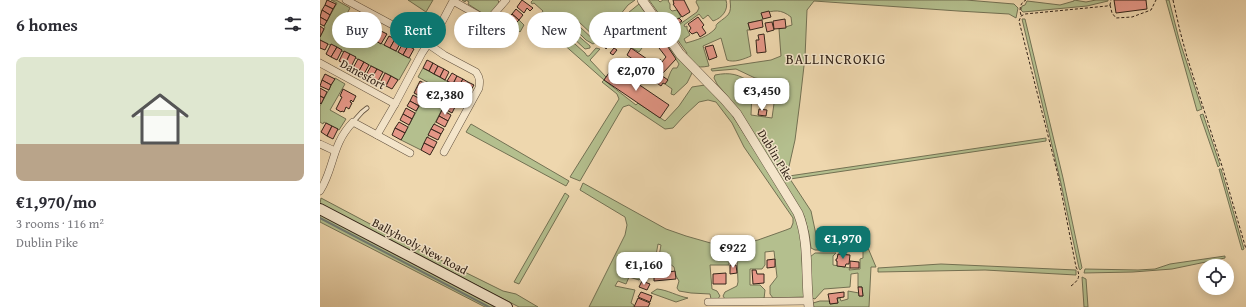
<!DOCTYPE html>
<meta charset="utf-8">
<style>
:root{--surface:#fff;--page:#f7f7f7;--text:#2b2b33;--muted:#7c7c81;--line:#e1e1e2;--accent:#0f766e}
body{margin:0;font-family:"Gentium Book Plus",serif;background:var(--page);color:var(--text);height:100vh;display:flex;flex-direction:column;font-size:15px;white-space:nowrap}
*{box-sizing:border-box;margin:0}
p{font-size:13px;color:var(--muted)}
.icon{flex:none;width:22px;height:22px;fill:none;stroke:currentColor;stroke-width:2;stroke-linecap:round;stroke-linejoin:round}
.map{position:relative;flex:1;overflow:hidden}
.details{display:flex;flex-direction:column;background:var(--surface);width:320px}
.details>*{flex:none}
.guide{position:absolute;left:12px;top:12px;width:380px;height:36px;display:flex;gap:8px}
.tools{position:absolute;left:878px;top:259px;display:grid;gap:8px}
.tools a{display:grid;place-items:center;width:36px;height:36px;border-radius:50%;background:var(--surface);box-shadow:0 2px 10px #0003;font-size:20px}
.price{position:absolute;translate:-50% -34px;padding:0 9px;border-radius:8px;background:#fff;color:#222;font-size:13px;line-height:26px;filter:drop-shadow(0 1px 2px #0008)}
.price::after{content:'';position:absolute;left:50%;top:24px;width:12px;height:9px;margin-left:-6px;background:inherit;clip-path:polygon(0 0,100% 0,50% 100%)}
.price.on{background:var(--accent);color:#fff}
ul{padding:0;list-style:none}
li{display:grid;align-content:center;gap:8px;height:212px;padding:0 16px}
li+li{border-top:1px solid var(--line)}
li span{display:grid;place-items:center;height:124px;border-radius:8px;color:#555}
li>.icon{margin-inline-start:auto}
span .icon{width:72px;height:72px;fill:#fffc;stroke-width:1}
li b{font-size:17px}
h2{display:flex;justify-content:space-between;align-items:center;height:48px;padding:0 16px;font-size:17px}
.pill{padding:0 14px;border-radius:18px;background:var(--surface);box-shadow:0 2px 10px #0003;font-size:14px;line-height:36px}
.pill.on{background:var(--accent);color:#fff}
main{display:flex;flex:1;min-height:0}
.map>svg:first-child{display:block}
</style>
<main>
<section class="details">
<h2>6 homes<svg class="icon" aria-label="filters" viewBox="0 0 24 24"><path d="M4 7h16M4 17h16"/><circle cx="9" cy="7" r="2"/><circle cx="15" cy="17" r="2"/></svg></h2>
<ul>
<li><span style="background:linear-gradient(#dfe7d0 70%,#b9a48a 0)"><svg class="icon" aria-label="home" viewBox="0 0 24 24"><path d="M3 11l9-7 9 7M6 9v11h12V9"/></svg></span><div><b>€1,970/mo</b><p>3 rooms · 116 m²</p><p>Dublin Pike</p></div></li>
</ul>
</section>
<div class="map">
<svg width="926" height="307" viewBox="0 0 926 307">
<rect width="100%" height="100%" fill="#eed7ae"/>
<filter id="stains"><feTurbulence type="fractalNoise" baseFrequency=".005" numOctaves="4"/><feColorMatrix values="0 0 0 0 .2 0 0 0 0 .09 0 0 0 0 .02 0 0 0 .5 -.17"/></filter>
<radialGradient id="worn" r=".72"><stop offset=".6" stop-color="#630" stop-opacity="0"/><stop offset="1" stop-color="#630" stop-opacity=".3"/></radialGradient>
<g fill="#b4bf8e" stroke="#737153">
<path d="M11,0h5l14,8 -8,15 69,36 -12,21 -79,-40v-3l5,-10 -1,-1 13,-23z"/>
<path d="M88,0h25l-7,12z"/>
<path d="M142,0h36l1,3 -9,11 -8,-1 -14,-9 1,-2 -3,-2 -1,2z"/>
<path d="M213,0h102l-7,5 -21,26 -5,-2 -1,2 2,2 -5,7 -20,-19 -12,15 19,17 2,3h2l7,-8 4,1 -10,11 16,17 -2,3 32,25 2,-2 27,18 14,-15 13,-19 13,-2 20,19 70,109 6,25 3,59 -31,1 -3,-4v-8l7,-9 -3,-26 -9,1v13l-3,4h-12v16h10l5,5 -1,9h-39l-2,-3 2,-4 12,-6 1,-4 -1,-24h-8v7h-19l2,24 5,2 3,5 -3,4 -6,-1 -1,-5 -19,-1 -12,-2 -2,-3 2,-7 -3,-5 -2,-9 -4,-3 -12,-2 3,-17 -3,-1 -3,17 -11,1v8h4v9l-7,-2 -2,3 -10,-3 -3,7 -8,-3 -3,5 20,4 -4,13 3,2 -1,2h-44l36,-72 2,-10 -2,-8 -45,-27 3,-7 83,46 20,7 28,8 16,2 28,-6 28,-10 5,-2 2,-5v-5l-49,-71 -12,-24 -16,-21 -8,-2 -9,2 -16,15 -10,11 -8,1 -36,-24 -6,2 -43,74 -10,-4 49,-78 -2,-5 -15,-12 2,-2 -68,-60 7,-9 -9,-8 -2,1 -1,-2z"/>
<path d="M329,0h9l2,2 3,-2h6l-1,1 2,3v5l2,2 5,-1 4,7 -11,7 3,5 24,-17 2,-4 -3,-6 1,-2h29c3,10 -4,18 -13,21l-5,-6 -5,4 -4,-5 -15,11 1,2 2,-1v3l3,6 -6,4 2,4c11,-3 21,-6 29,-14 3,-5 -1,-2 3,-6 10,-8 14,-8 12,-23h236l48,4 4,4 -2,10 -7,-4 -51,-3 -144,-10 -7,9 -2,47 -5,44 -5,39 -7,31 1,5 257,-38v3l-256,38 21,32 7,33h33v6h-36l-4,-2 -2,-14 -5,-18 -75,-118 -12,-14 -3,-6 1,-3c15,-3 24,-1 36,8l1,8 -1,24 21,3 5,-36 -22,-4 -19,-9 -24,2 -1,-2 60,-9 10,-4 -2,-27 13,-4 -1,-8c-10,-8 -17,-7 -29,-3l1,5 -1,1 -14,3 2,7h-3l4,26c-7,3 -17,7 -24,4l-6,-22 -18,8 6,20c-15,3 -13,-1 -23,-11l1,-2z"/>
<path d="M754,0l12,2 10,-2h12v1l-21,5 -64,6 -2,-2 1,-4 3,-1 2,-4 33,4 14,-4z"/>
<path d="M846,0h3l10,39 23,70 -5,2z"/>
<path d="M319,4l13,18 -18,16 8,10 -3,4 -14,-8 -7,-2 -10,-8 15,-17z"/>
<path d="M702,19h3l38,159 19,90 -2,2 -1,-2 -19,-89z"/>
<path d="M199,20l5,5 -4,7 -7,-6z"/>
<path d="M256,27h4l16,15 -3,2 -7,-4 -11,-11z"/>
<path d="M251,32l4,1 15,13v2l-5,1 -15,-14z"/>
<path d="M346,44h2l24,29 -5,10 -13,12 -3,-1 1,-5 -7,-5c4,-5 4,-11 8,-16h4l2,-4z"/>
<path d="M103,68l49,27 -5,8 -17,-9 -29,56 -20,-10 30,-56 -13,-7z"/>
<path d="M15,78l10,6 -15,26 16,9 -7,11 -15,-8 -1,2 -3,-2v-16z"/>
<path d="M883,114l17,51 -2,2 -18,-52z"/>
<path d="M151,124l98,57 -3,5 -100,-54z"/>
<path d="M899,169h2l23,80 -2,1z"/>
<path d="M245,193l4,3 -50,88 -5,-2z"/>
<path d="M1,198l85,45 97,48 13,3 22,13h-19l-199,-103z"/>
<path d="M0,213l180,94h-15l-165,-85z"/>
<path d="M543,244h3v1l-1,1 1,3 2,-1 8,19h-5l-2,40h-55l-1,-4 7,-2h9l1,3 8,-1 -1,-5h3l1,3 7,-2v-8l11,2v3h4l-1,-9h-4v-14l-7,1 -1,13 -26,2 -9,10 -3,-1 -2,-41 5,-4h21l-3,3v9l17,3 -1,2 11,-1v-10l3,-1z"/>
<path d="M905,256v2l-53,11 -39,3 -49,1 1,-4 53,1 17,-1 15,-5z"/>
<path d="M621,264l135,6v5l-91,-5 -107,2v-4z"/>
<path d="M762,277l4,2 2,28h-4z"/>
<path d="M337,289c11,1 20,7 31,9l-12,4 -25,-9z"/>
</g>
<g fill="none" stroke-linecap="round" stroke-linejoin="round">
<path stroke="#717c74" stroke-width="2" d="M0,218l169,89"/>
</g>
<g fill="#e59787" stroke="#322318">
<path d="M7,0l9,4 -3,5 -8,-4z"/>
<path d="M202,0l11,8 -3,3 -3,-3 -3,5 -7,-6z"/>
<path d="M353,0h11l6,12 -8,5 -9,-13h1z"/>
<path d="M794,0h32l1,9 -31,4z"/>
<path d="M5,5l8,4 -3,6 -8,-5z"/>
<path d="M196,9l7,6 -4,5 -7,-6z"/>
<path d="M2,10l8,5 -3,6 -7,-4z"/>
<path d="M449,11l2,6 -8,2 -2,-6z"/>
<path d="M27,13l6,3 -5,10 -6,-3z"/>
<path d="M192,14l7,6 -5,5 -7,-6z"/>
<path d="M33,16l6,3 -6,10 -5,-3z"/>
<path d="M0,17l7,4 -3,5 -4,-2z"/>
<path d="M378,17l6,8 -2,2 4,6 -6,4 -3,-5 -5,2 -3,-3 2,-3 -3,-4z"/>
<path d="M359,18l3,3 -7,5 -2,-4z"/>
<path d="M465,19l1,9 -12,1 -1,-8z"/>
<path d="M184,20l12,11 -3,3 -4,-3 -5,5 -5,-4 -1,-3z"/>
<path d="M442,20l1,7 -13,3 -2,-7z"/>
<path d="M41,21l6,3 -5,9 -6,-3z"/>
<path d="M452,22l2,8 -7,2 -2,-9z"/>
<path d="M47,24l6,3 -5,9 -6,-3z"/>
<path d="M0,26l4,3 -4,8z"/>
<path d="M55,28l6,3 -5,10 -6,-3z"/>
<path d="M337,28l3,5 -16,14 -4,-5z"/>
<path d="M61,31l6,3 -6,10 -5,-3z"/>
<path d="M444,34l2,18 -9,1 -1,-13h3l-1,-5z"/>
<path d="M69,36l6,3 -5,9 -6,-3z"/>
<path d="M75,39l6,3 -5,9 -6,-3z"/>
<path d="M0,40l8,4 -3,6 -5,-2z"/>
<path d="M287,42l3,2 -4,5 -2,-3z"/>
<path d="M83,43l5,3 -5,9 -5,-3z"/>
<path d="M11,44l6,3 -6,10 -5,-3z"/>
<path d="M346,44l10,15 -13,14 -7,-6 3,-3 -2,-2 3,-3 2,3 4,-5 -7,-9z"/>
<path d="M393,45l4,12 -8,3 -4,-13z"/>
<path d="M88,46l6,3 -5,9 -6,-3z"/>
<path d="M17,47l5,3 -5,10 -6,-3z"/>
<path d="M294,48l3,2 -4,5 -3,-2z"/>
<path d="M311,48l16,11 -6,10 -5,-3 2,-3 -11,-8z"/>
<path d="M24,51l6,3 -5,10 -6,-3z"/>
<path d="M30,54l6,3 -5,10 -6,-3z"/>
<path d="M306,58l5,4 -3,4 -5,-4z"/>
<path d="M38,59l6,3 -5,9 -6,-3z"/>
<path d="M107,60l6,3 -4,8 -6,-3z"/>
<path d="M44,62l5,3 -5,9 -5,-3z"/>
<path d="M113,63l5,3 -4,8 -5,-3z"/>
<path d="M312,63l4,3 -2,3 -4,-2z"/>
<path d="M51,66l6,3 -5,9 -6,-3z"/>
<path d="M118,66l6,3 -4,8 -6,-3z"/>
<path d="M293,67l56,38 -9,13 -56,-38z"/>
<path d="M57,69l6,3 -5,9 -6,-3z"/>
<path d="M124,69l5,3 -4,8 -5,-3z"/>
<path d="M334,70l14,10 -3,4 -2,-1 -2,3 -13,-9z"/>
<path d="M65,73l6,3 -5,10 -6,-3z"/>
<path d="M132,73l5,3 -4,8 -6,-3z"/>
<path d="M5,74l10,5 -4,6 -9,-5z"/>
<path d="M71,76l7,4 -6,9 -6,-3z"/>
<path d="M137,76l6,3 -5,8 -5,-3z"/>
<path d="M143,79l5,3 -4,8 -6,-3z"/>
<path d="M2,80l9,5 -2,5 -9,-4z"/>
<path d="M100,81l10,5 -4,6 -9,-5z"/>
<path d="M148,82l6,3 -5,8 -5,-3z"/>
<path d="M97,87l9,5 -2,6 -10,-5z"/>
<path d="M439,87l10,2 -3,16 -9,-1z"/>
<path d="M0,88l7,4 -3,6 -4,-2z"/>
<path d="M23,89l13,7 -3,6 -2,-2 -1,2 2,1 -3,6 -3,-2 -2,5 -2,-1 -1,1 -5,-3 6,-12 -2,-1z"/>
<path d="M93,95l9,5 -3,6 -9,-5z"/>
<path d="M0,96l4,2 -3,6 -1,-1z"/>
<path d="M129,97l9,5 -3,5 -9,-5z"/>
<path d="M90,101l9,5 -3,5 -9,-5z"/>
<path d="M126,102l9,5 -3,6 -9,-5z"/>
<path d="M86,108l9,5 -3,6 -9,-5z"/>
<path d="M439,109l8,1 -1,6 -8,-1z"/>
<path d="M122,110l9,5 -3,6 -9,-5z"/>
<path d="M83,114l9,5 -3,6 -9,-5z"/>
<path d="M119,116l9,5 -3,6 -9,-5z"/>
<path d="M79,122l9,5 -3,6 -10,-5z"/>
<path d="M6,123l6,3 -5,10 -6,-4z"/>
<path d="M114,124l10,5 -3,5 -10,-5z"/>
<path d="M12,126l6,3 -5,10 -6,-3z"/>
<path d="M75,128l10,5 -4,7 -9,-5z"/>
<path d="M111,129l10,5 -3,6 -10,-5z"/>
<path d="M107,137l10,5 -3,6 -10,-5z"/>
<path d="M104,143l10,5 -4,7 -9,-5z"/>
<rect x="539" y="245" width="4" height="5"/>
<path d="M518,254l12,1 -1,9h-3l-1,3 -8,-1v-5h-1v-2h1z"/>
<path d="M455,259v8l-8,1v-8z"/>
<path d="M530,261l9,1v6h-9z"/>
<path d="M338,262l1,7 10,-1v4l6,-1 1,8 -22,2v-6h-2v-4h1l-1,-8z"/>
<path d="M410,265h6l1,8 -7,1z"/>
<path d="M432,270h4l1,4h7v9l-11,1z"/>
<path d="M406,273v11h-13v-10z"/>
<path d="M322,281l8,3 -3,6 -8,-3z"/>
<path d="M538,287h4l1,9h-4z"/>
<path d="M321,292l11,4 -2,6 -12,-5z"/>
<path d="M524,292v5l-7,1 1,5 -8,1 -2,-10z"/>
<path d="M318,298l12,5 -2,4h-14z"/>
</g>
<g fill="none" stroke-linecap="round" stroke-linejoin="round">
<defs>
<path id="service" d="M33,122l9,-10 5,-4"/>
<g id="minor">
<path d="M26,0l82,44 16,11 32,17c4,6 4,9 3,16l-35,64"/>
<path d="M0,63l75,41"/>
<path d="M57,135l33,18"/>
<path d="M0,144l15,7"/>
<path d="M0,191c15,-24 11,-46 33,-69l24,13 18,-31 27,-51 6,-9 6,-7 19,-36 32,18 8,-4 13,-15"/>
<path d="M388,302l100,-1"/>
</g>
<path id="tertiary" d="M322,0l38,54 44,45 13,15 61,99c12,29 7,63 11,94"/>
<path id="secondary" d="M0,209l187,98"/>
</defs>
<use href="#service" stroke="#61503e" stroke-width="5"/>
<use href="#minor" stroke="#61503e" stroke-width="8"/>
<use href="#tertiary" stroke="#61503e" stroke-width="10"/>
<use href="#secondary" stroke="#322318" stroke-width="12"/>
<g stroke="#322318" stroke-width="1" stroke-dasharray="3 2" stroke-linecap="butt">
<path d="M853,0l7,31 7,26 35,109 24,83"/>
<path d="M790,5l2,8 4,5 16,-1 19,-7 5,-10"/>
<path d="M701,15c-2,-6 -1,-12 5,-15"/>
<path d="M751,286c8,-6 10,-10 5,-19l-18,-92 -39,-154 2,-5 4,-2 82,-8 3,-1 1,-5"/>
</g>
<use href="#service" stroke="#f4e5ca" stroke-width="3.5"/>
<use href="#minor" stroke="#f4e5ca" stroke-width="7"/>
<use href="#tertiary" stroke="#f4e5ca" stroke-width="9"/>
<use href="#secondary" stroke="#f4e5ca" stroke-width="10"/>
</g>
<g text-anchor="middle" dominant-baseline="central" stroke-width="3" stroke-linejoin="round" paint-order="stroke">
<g font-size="12" fill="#322318" stroke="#f4e5ca">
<text transform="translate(43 74) rotate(29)">Danesfort</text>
<text transform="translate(456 155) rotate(59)">Dublin Pike</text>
<text transform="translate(100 246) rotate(28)">Ballyhooly New Road</text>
</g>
<g font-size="14" letter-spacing="1" fill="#322318" stroke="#f4e5ca">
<text x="516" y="59">BALLINCROKIG</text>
</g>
</g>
<rect width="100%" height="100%" filter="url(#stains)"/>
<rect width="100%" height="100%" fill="url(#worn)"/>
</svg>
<div class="tools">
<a><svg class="icon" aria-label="locate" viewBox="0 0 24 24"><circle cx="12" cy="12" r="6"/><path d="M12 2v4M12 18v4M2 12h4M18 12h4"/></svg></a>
</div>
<b class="price" style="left:316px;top:92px">€2,070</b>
<b class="price" style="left:442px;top:112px">€3,450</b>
<b class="price" style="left:125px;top:116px">€2,380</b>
<b class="price on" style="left:523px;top:260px">€1,970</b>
<b class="price" style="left:413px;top:269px">€922</b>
<b class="price" style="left:324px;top:286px">€1,160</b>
<div class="guide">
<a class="pill">Buy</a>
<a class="pill on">Rent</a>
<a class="pill">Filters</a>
<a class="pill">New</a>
<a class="pill">Apartment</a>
</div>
</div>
</main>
